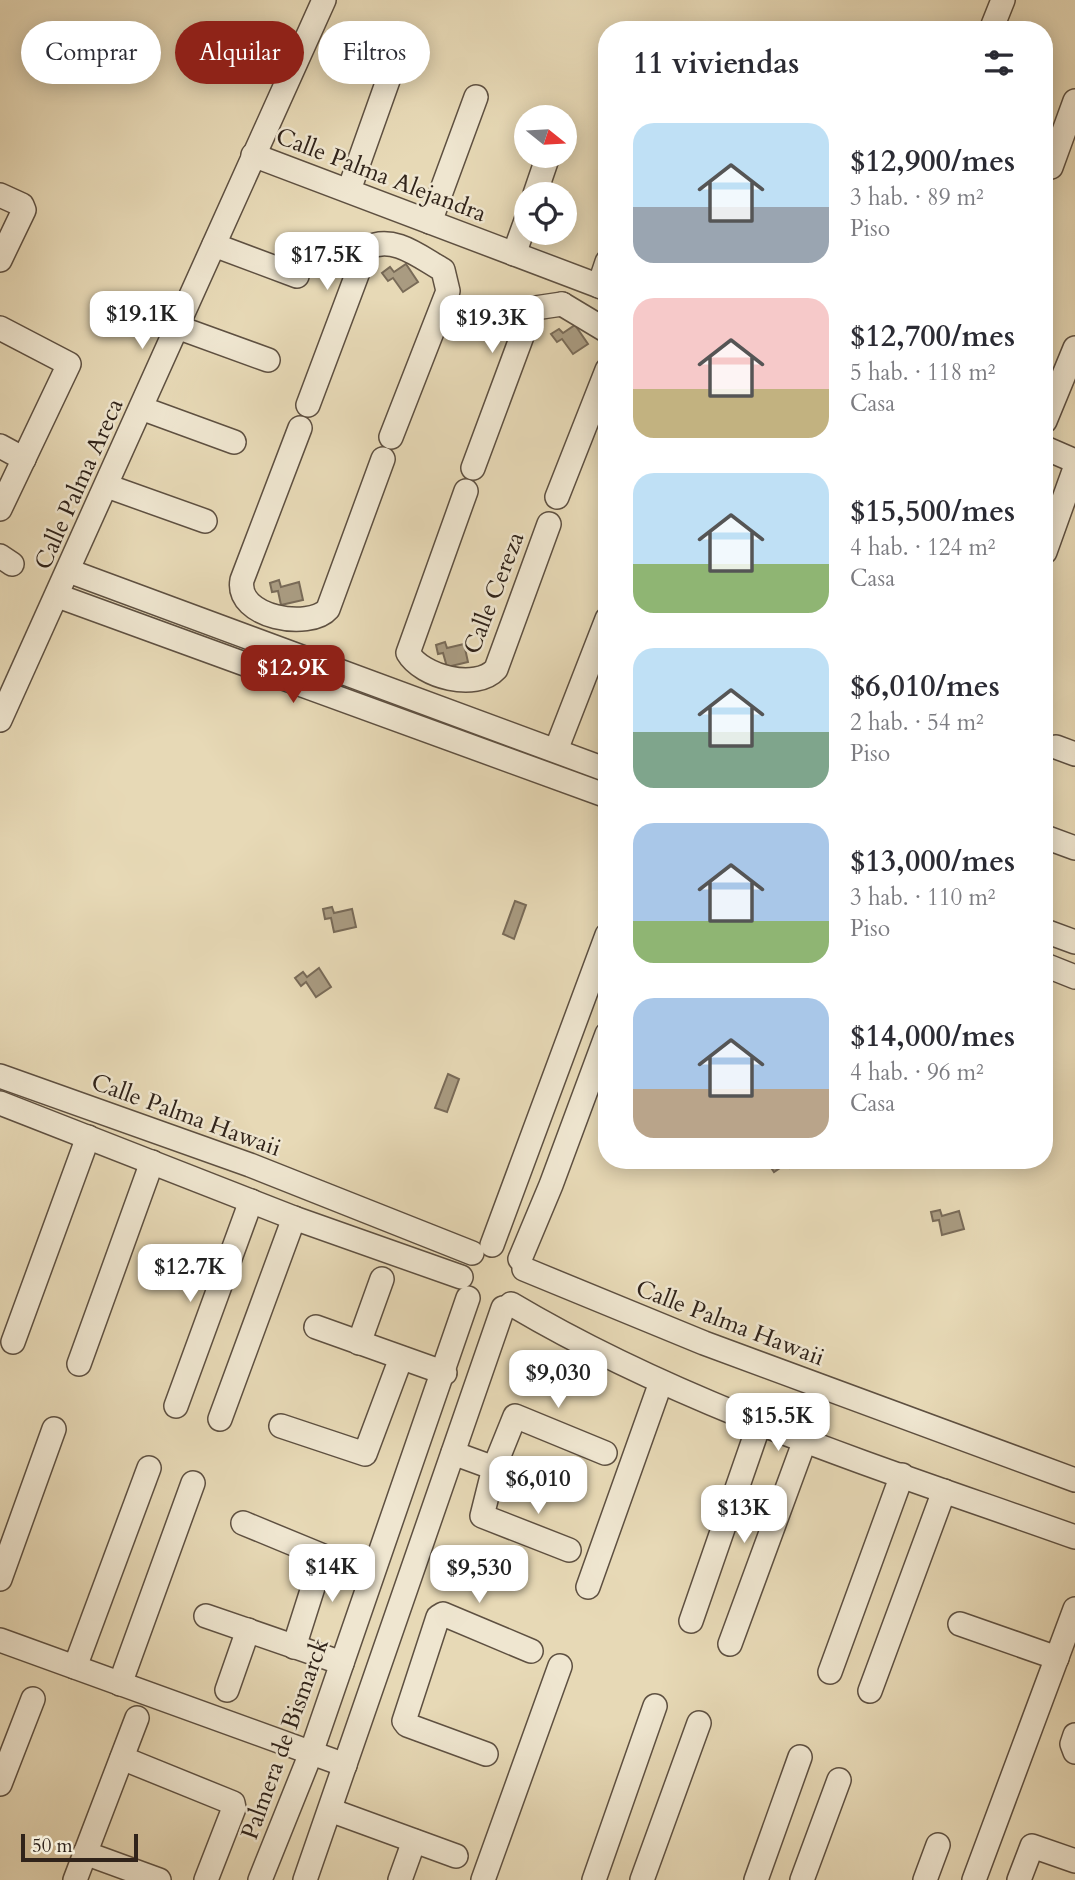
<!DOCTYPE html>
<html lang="es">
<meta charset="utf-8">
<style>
:root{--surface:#fff;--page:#f7f7f7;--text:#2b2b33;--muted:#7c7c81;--accent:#8f2418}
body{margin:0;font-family:Cardo,serif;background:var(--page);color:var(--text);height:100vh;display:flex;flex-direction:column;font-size:26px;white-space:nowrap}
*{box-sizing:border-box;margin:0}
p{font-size:23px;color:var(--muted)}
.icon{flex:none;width:38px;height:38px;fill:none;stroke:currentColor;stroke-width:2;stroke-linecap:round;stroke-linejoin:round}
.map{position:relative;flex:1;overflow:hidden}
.sheet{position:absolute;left:598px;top:21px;width:455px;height:1148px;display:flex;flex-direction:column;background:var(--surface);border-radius:28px;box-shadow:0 4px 18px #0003}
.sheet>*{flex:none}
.guide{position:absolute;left:21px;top:21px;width:472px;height:63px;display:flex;gap:14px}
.needle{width:46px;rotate:108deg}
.tools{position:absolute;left:514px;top:105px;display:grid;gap:14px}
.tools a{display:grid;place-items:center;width:63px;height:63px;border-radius:50%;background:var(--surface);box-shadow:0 4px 18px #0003;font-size:35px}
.scale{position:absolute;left:21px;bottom:18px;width:117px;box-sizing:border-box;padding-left:7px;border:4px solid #30231a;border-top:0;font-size:19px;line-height:24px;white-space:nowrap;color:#30231a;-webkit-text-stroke:5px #efe6d0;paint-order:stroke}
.price{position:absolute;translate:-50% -60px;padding:0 16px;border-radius:14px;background:#fff;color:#222;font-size:23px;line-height:46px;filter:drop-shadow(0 2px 4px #0008)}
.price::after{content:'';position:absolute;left:50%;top:42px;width:21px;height:16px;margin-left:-10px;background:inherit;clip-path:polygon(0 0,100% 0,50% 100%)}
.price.selected{background:var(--accent);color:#fff}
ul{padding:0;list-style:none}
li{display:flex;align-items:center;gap:21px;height:175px;padding:0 35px}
li span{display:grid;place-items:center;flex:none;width:196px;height:140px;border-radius:21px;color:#555}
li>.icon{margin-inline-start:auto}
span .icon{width:84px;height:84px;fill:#fffc;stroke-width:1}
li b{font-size:30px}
h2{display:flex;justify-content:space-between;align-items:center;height:84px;padding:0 35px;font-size:30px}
.pill{padding:0 24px;border-radius:32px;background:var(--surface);box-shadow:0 4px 18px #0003;font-size:24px;line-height:63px}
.pill.selected{background:var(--accent);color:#fff}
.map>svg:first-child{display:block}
</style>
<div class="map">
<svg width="1075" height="1880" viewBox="0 0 1075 1880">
<rect width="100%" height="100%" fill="#e7d9b6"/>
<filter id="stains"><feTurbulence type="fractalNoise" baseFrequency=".00286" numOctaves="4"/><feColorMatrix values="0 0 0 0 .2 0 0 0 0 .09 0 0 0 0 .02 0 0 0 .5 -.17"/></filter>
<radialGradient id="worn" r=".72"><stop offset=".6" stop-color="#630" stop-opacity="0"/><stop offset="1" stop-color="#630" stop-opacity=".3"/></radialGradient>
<g fill="#a99b81" stroke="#796b58" stroke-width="2">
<path d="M406,264l12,18 -15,10 -10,-14 -5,3 -6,-8 8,-6 4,5z"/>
<path d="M575,325l13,19 -15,10 -11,-15 -5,3 -6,-8 8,-5 4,4z"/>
<path d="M279,580l2,7 18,-5 4,18 -22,5 -3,-14 -6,1 -2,-9z"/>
<path d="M445,642l2,6 17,-4 4,18 -21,5 -4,-14 -5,1 -2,-9z"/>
<path d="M515,901l11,4 -12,34 -11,-5z"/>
<path d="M332,907l2,6 18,-4 4,18 -22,5 -3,-14 -6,1 -2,-10z"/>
<path d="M319,968l12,19 -15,10 -10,-15 -5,4 -6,-8 8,-6 4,5z"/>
<path d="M448,1074l11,5 -12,33 -12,-4z"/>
<path d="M766,1160h30l2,3 -8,5 -4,-4 -12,8z"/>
<path d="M940,1210l2,6 17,-5 5,18 -22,6 -3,-15 -6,1 -2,-9z"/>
</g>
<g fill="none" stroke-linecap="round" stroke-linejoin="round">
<defs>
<g id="minor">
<path d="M991,30l12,-30"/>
<path d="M253,155l354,134"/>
<path d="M1051,167l24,-66"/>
<path d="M349,190l47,-132"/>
<path d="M535,194l13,-38"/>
<path d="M0,195l22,10 2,5 -24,50"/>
<path d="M430,222l46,-125"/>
<path d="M214,245l83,31"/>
<path d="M514,254l13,-36"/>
<path d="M599,286l8,-24"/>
<path d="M562,304l45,27"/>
<path d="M177,327l91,33"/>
<path d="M0,328l69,36 -69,145"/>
<path d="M308,405l59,-157c26,-14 53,9 76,22l5,21 -57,146"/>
<path d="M141,408l93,34"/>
<path d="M1045,421l30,-73"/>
<path d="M300,428l-58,152c-7,38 68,50 86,29l55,-150"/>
<path d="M0,446l24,13"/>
<path d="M1045,448l30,13"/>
<path d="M473,468l55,-148 7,-12 27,-4"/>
<path d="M107,486l98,35"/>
<path d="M466,491l-58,162c14,24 68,38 88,16l53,-145"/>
<path d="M557,497l50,-127"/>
<path d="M1045,552l30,-84"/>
<path d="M0,556l12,8"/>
<path d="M69,571l538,199"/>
<path d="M58,596l549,200"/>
<path d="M0,720l324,-720"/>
<path d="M1056,747l19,7"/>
<path d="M556,750l51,-131"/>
<path d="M1045,837l30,11"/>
<path d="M1045,931l30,11"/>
<path d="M1045,965l30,12"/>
<path d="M0,1076l250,89 222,88"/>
<path d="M0,1103l294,115 167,59"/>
<path d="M492,1245l115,-310"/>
<path d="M520,1259l31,-74 56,-151"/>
<path d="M524,1269l180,74 371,137"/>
<path d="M511,1304c175,104 373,165 564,233"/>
<path d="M316,1327l129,46"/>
<path d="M13,1342l75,-205"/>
<path d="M359,1343l23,-64"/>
<path d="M79,1364l73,-202"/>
<path d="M176,1406l75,-205"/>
<path d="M220,1419l74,-201"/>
<path d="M281,1426l84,28 36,-96"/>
<path d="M453,1453l41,15"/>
<path d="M243,1523l80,33 -29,91"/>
<path d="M569,1550l-87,-34 12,-48 21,-52 90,37"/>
<path d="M0,1579l54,-150"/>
<path d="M588,1587l73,-205"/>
<path d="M206,1616l136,47"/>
<path d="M691,1621l69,-199"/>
<path d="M960,1624l97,34"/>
<path d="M0,1640l345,125"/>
<path d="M730,1644l75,-204"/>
<path d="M75,1667l74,-199"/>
<path d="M830,1672l72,-197"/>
<path d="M120,1684l73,-201"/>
<path d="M227,1690l21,-60"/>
<path d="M870,1691l74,-200"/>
<path d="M1075,1735l-3,9 3,8"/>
<path d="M486,1754l-79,-29 -3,-4 34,-104 5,-3 88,37"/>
<path d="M122,1758l111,45 1,5 -28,72"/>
<path d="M0,1784l33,-85"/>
<path d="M330,1810l126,46"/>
<path d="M85,1853l74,27"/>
<path d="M75,1880l62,-162"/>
<path d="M260,1880l51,-127 157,-455"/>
<path d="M305,1880l198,-572"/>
<path d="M400,1880l14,-39"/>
<path d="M483,1880l77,-214"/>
<path d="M594,1880l61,-174"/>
<path d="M642,1880l57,-157"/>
<path d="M756,1880l44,-123"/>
<path d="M802,1880l37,-100"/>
<path d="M925,1880l13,-35"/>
<path d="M974,1880l101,-271"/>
<path d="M1019,1880l13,-34 43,15"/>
</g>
</defs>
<use href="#minor" stroke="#5e5041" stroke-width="26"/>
<use href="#minor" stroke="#efe6d0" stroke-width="23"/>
</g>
<g text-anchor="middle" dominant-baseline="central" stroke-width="5" stroke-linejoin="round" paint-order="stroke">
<g font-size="24" fill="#30231a" stroke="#efe6d0">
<text transform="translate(381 175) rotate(21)">Calle Palma Alejandra</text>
<text transform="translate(79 484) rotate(-66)">Calle Palma Areca</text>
<text transform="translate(494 593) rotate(-69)">Calle Cereza</text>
<text transform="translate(186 1115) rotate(20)">Calle Palma Hawaii</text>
<text transform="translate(730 1323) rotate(21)">Calle Palma Hawaii</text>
<text transform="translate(285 1739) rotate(-70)">Palmera de Bismarck</text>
</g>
</g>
<rect width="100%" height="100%" filter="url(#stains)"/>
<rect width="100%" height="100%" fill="url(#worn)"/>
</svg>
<div class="tools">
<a><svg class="needle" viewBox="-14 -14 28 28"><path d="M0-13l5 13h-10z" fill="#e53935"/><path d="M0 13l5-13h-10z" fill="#7c7c81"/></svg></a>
<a><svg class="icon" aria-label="locate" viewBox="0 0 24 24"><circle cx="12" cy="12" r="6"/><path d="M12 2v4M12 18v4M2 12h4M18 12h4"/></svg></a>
</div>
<div class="scale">50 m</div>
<b class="price" style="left:327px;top:292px">$17.5K</b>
<b class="price" style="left:142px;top:351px">$19.1K</b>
<b class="price" style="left:492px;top:355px">$19.3K</b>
<b class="price selected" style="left:293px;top:705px">$12.9K</b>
<b class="price" style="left:190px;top:1304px">$12.7K</b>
<b class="price" style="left:558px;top:1410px">$9,030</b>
<b class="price" style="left:778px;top:1453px">$15.5K</b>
<b class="price" style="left:538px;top:1516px">$6,010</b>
<b class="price" style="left:744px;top:1545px">$13K</b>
<b class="price" style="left:332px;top:1604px">$14K</b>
<b class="price" style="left:479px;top:1605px">$9,530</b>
<div class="guide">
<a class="pill">Comprar</a>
<a class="pill selected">Alquilar</a>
<a class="pill">Filtros</a>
</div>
<section class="sheet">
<h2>11 viviendas<svg class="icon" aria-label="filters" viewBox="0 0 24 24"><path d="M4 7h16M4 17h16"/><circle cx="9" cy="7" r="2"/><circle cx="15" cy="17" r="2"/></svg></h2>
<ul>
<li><span style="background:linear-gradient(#bfe0f5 60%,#9aa5b1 0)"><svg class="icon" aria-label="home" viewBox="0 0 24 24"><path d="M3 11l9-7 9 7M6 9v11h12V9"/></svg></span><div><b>$12,900/mes</b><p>3 hab. · 89 m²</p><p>Piso</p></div></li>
<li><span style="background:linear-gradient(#f6c9c9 65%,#c2b280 0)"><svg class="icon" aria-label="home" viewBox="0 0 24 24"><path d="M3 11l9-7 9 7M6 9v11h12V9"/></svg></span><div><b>$12,700/mes</b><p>5 hab. · 118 m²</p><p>Casa</p></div></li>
<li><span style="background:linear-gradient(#bfe0f5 65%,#8fb573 0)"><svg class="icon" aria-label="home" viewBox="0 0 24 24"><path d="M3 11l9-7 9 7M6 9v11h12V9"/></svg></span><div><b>$15,500/mes</b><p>4 hab. · 124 m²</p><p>Casa</p></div></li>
<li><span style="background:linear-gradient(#bfe0f5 60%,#7fa58c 0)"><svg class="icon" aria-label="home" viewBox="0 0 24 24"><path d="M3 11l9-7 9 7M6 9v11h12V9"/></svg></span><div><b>$6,010/mes</b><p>2 hab. · 54 m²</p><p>Piso</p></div></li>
<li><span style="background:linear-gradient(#a9c7e8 70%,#8fb573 0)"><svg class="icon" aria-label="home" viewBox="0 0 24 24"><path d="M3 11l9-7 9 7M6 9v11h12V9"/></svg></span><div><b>$13,000/mes</b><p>3 hab. · 110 m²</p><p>Piso</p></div></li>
<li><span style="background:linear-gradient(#a9c7e8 65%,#b9a48a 0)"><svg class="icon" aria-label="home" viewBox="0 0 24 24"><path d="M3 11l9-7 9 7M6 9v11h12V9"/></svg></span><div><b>$14,000/mes</b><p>4 hab. · 96 m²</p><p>Casa</p></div></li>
</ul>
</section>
</div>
